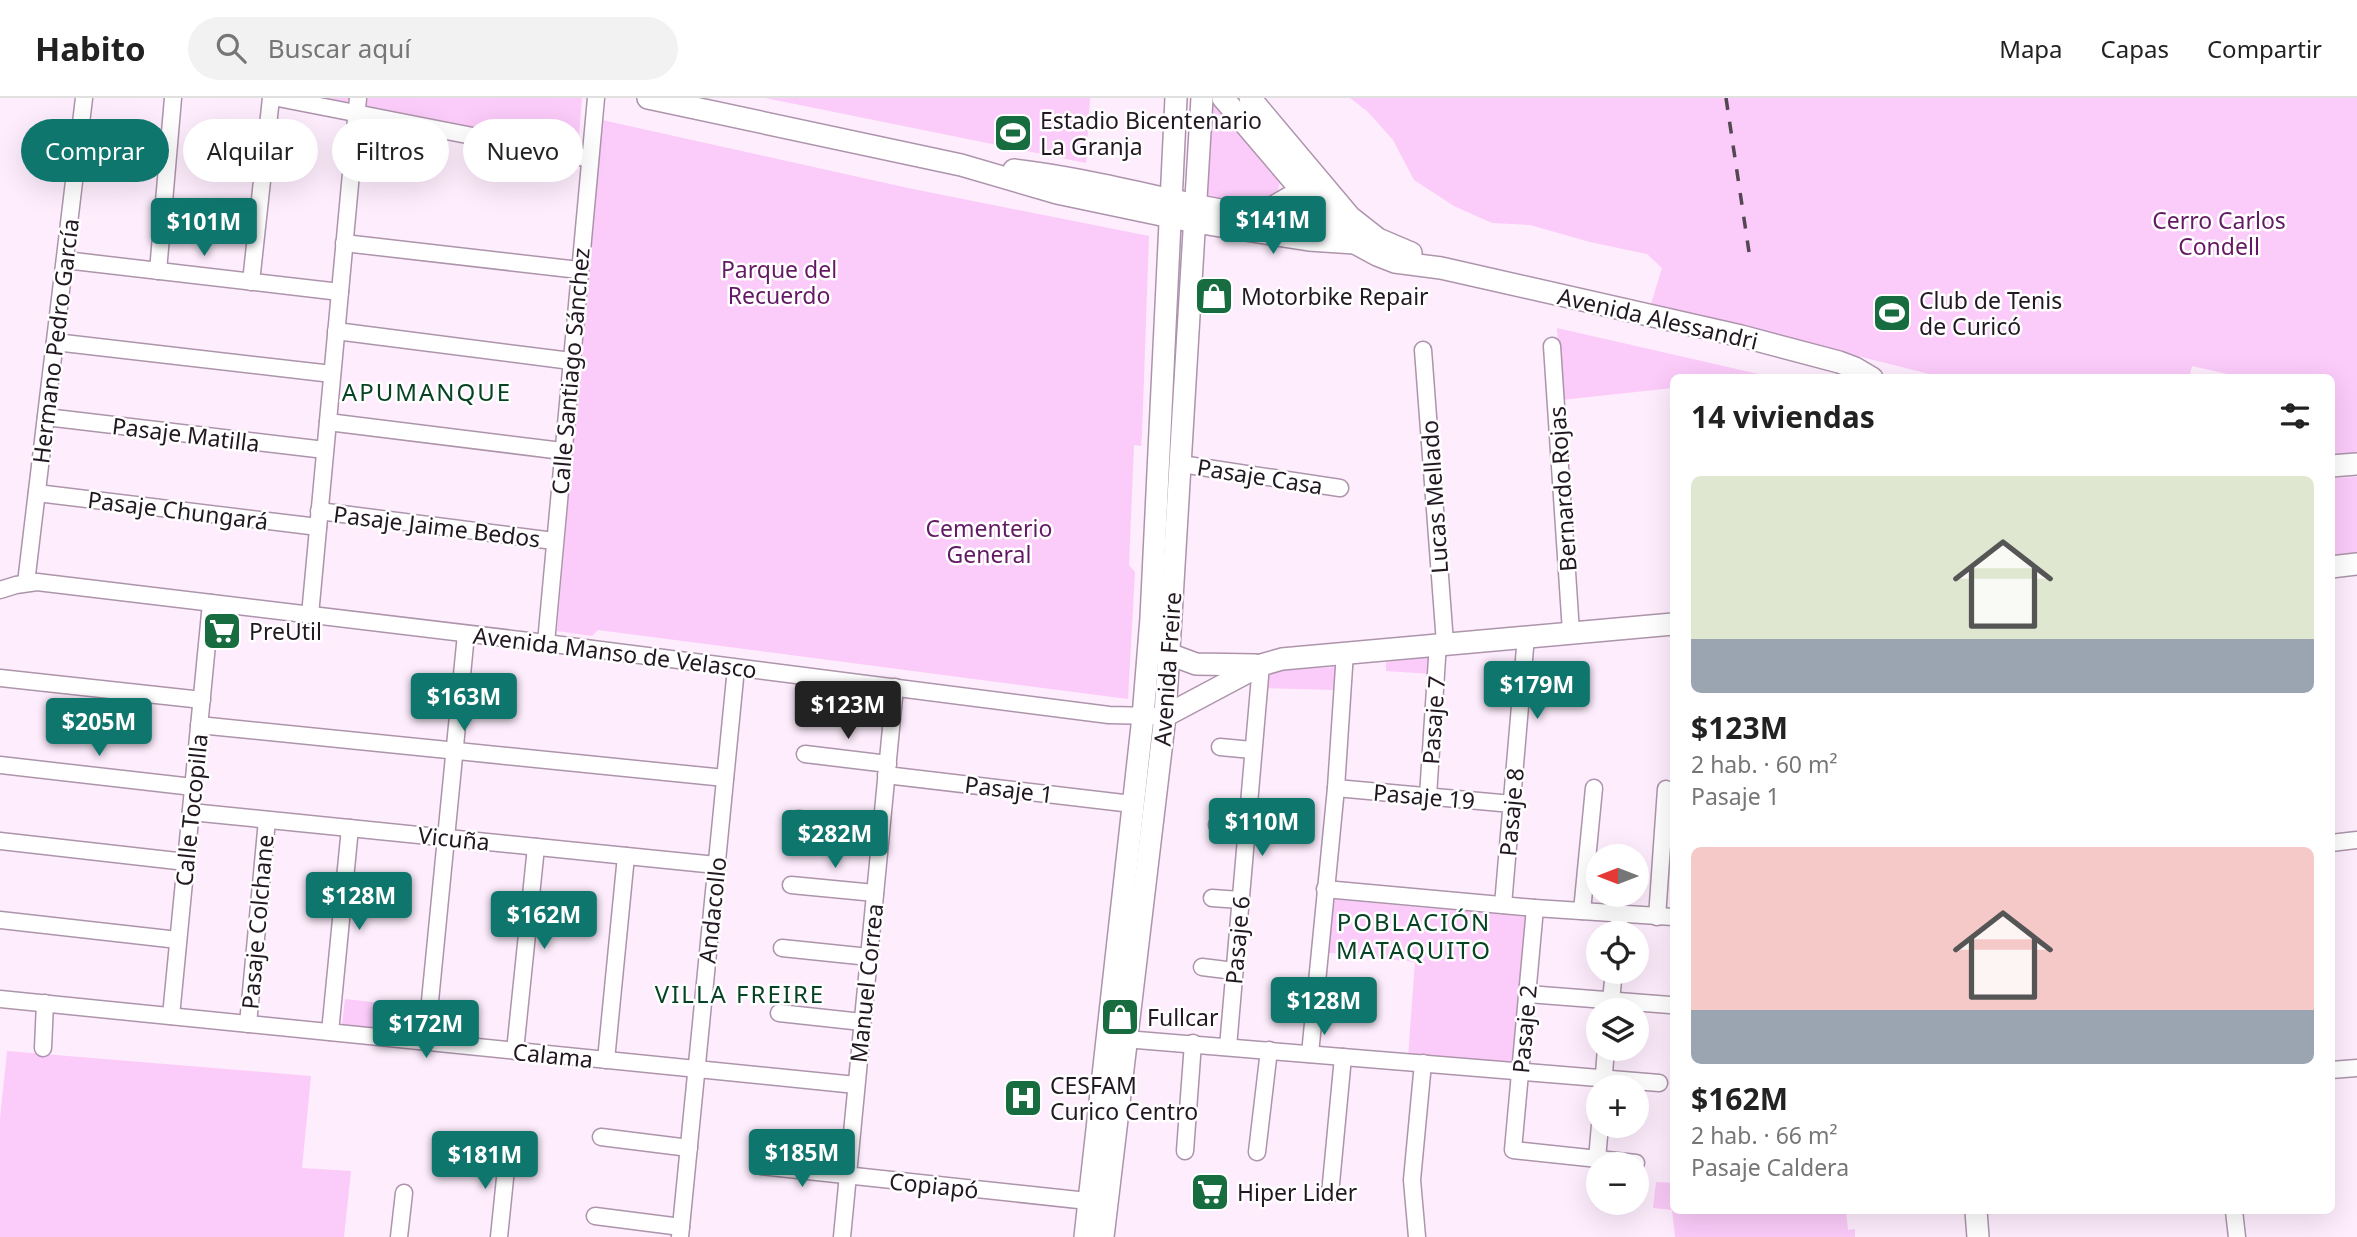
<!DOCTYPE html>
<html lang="es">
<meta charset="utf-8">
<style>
:root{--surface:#fff;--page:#f2f2f2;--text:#222;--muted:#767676;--line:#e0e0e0;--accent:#0f766e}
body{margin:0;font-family:"Noto Sans",sans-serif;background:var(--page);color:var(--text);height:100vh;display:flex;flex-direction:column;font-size:26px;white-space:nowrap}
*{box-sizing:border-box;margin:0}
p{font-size:23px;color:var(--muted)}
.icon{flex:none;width:38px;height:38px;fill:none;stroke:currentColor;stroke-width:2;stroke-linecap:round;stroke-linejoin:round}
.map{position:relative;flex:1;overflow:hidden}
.side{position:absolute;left:1670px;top:276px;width:665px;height:840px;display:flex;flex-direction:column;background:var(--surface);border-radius:10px;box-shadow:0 7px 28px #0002}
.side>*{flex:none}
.guide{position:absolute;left:21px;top:21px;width:665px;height:63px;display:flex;gap:14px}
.needle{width:46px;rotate:270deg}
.tools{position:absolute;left:1586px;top:746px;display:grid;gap:14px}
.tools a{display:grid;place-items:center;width:63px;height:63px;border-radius:50%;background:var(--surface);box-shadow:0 7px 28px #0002;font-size:35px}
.price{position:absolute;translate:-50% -60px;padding:0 16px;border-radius:7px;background:var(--accent);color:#fff;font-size:23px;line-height:46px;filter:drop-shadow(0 2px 4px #0008)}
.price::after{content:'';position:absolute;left:50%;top:42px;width:21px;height:16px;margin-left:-10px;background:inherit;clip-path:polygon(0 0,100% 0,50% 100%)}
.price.on{background:#222;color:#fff}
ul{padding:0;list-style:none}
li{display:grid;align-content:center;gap:14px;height:371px;padding:0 21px}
li span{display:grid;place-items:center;height:217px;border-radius:10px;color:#555}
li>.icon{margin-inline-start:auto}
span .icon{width:126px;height:126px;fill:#fffc;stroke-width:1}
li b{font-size:30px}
h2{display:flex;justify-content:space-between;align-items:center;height:84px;padding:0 21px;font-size:30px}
.pill{padding:0 24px;border-radius:32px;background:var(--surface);box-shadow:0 7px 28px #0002;font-size:24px;line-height:63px}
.pill.on{background:var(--accent);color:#fff}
header{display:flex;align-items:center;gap:42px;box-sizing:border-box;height:98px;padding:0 35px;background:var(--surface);border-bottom:2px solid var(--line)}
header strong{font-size:33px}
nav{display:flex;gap:38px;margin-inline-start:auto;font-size:24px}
.search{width:490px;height:63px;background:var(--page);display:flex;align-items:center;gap:18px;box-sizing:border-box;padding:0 24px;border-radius:38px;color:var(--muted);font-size:26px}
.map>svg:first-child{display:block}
</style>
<header>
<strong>Habito</strong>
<div class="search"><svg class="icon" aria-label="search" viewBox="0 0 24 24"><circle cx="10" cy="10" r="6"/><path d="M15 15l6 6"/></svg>Buscar aquí</div>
<nav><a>Mapa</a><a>Capas</a><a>Compartir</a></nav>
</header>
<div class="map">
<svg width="2357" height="1139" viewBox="0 0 2357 1139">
<rect width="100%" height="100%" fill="#feedfd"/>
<g fill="#fbcbf9">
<path d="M320,0h262l-4,51 -231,-45z"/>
<path d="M765,0h325l-4,65 -296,-60z"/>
<path d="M1213,0l69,77 -7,25h-61l-8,-5z"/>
<path d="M1350,0h1007v362h-26v-82h-86l-53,-12 -3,12h-244l-294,-74 11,-36 -15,-14 -57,-12 -60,-17 -38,-2 -38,-17 -40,-26 -21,-40 -25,-28z"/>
<path d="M602,22l306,68 241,48 -7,199 -1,11 -7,-1 -5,120 6,7 -7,127 -530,-69 -6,6 -35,-5z"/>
<path d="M1299,110l8,2 21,23 -89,-10 33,-6z"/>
<path d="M1557,230l219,50h-103v10l-112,12z"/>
<path d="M2357,379v80l-26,2v-81z"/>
<path d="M1433,559l-1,17 -46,-3v-9z"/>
<path d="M1336,569l-2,23 -70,-2 1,-17z"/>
<path d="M1329,801l199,18 -12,151 -108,-10 7,-96 -92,-10z"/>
<path d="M345,901l72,8 -2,26 -73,-8z"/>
<path d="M7,953l304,25 -9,92 49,3 -7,66h-344v-118z"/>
<path d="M1656,1084l17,1v28h173l2,19 7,-1v8h-180l-3,-27 -19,-2z"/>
</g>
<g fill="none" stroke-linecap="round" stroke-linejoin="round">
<defs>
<g id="minor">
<path d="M278,0l312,61"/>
<path d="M344,145l235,27"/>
<path d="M65,162l275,32"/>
<path d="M158,173l15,-173"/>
<path d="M251,184l20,-184"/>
<path d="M336,233l235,30"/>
<path d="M55,244l277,32"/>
<path d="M1552,248l19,286"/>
<path d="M1423,252l22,293"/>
<path d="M46,319l279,33"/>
<path d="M328,324l234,29"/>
<path d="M1181,366l159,24"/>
<path d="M37,395l281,34"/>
<path d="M319,413l235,30"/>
<path d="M26,485l58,-485"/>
<path d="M0,492l16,-5 21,-3 509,61 563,72 45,1"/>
<path d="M310,517l48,-517"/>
<path d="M546,545l50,-545"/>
<path d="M0,580l202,22"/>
<path d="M199,627l526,53"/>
<path d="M1220,649l32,3"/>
<path d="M805,656l83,10"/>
<path d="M0,667l193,22"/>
<path d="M886,677l246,29"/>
<path d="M1336,690l176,16"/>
<path d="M1428,698l10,-153"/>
<path d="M191,714l525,53"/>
<path d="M798,721l83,8"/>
<path d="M1217,727l29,2"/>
<path d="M0,743l186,21"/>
<path d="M2331,745l26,-3"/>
<path d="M791,787l84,8"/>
<path d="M1325,791l210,19 138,9"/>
<path d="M1212,800l28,2"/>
<path d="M1503,807l23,-269"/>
<path d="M1535,810l-22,242 123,13"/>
<path d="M1582,813l12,-123"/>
<path d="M1657,819l9,-128"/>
<path d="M0,822l178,20"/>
<path d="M1618,835l2,-19"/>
<path d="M782,850l87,9"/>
<path d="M1202,869l32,4"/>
<path d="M1528,896l142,11"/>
<path d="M0,901l856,86"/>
<path d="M1610,912l4,-39"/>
<path d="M779,915l83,9"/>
<path d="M171,918l40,-413"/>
<path d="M248,926l19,-204"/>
<path d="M330,934l20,-204"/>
<path d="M1125,941l534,44"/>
<path d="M426,944l40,-408"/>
<path d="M1228,949l33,-382"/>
<path d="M43,950l2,-45"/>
<path d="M515,953l21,-204"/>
<path d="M1310,956l26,-266 9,-136"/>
<path d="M606,962l20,-204"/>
<path d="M2331,972l26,-2"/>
<path d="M1603,989l3,-39"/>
<path d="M601,1039l88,11"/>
<path d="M470,1045l38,6 -9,88"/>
<path d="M1185,1053l8,-108"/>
<path d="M1257,1054l12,-102"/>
<path d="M1597,1061l3,-34"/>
<path d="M761,1068l336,36"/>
<path d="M1330,1096l13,-137"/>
<path d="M2234,1113l3,26"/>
<path d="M595,1118l86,11"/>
<path d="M399,1139l5,-44"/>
<path d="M680,1139l56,-569"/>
<path d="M842,1139l53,-550"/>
<path d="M1417,1139l-5,-57 11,-117"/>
</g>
<g id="major">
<path d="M648,0l313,67 96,28 138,29 114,18 46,3"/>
<path d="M1223,0l80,94 31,33 21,18 22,12 18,7 46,6 300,68 98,26 16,6 17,10"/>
<path d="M1250,0l100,119 28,22 33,14"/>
<path d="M1014,72c52,6 103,18 154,29 25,5 49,12 74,14 43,4 44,-35 91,-15"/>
<path d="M2331,368l26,-2"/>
<path d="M2331,469l26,-3"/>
<path d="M1169,556l27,10 59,1"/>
<path d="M1165,618l96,-51 21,-6 391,-35"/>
<path d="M1976,1113l2,26"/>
<path d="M1085,1139l58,-520 8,-99 25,-520"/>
<path d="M1103,1139l62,-521 37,-618"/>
</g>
</defs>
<use href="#minor" stroke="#ad94ac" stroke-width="19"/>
<use href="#major" stroke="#ad94ac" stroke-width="24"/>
<use href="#minor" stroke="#fff" stroke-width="16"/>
<use href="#major" stroke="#fff" stroke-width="21"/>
<path stroke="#534752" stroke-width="3.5" stroke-dasharray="12 12" stroke-linecap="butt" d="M1726,0l23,154"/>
</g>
<defs>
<symbol id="stadium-square" viewBox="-11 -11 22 22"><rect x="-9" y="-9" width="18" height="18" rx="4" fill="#176d40" stroke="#fff"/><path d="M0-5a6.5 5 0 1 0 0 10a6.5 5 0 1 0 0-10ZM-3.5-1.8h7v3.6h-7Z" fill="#fff"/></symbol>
<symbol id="shop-square" viewBox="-11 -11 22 22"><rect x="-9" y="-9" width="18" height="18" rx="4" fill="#176d40" stroke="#fff"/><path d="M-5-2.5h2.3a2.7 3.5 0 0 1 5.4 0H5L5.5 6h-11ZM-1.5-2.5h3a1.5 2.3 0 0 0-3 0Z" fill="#fff"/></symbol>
<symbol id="supermarket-square" viewBox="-11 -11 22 22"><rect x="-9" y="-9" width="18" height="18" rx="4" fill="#176d40" stroke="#fff"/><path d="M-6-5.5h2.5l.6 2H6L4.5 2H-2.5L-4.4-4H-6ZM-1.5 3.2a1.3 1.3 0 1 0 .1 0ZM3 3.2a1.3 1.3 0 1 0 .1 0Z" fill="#fff"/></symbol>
<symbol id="hospital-square" viewBox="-11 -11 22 22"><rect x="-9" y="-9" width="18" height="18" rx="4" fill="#176d40" stroke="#fff"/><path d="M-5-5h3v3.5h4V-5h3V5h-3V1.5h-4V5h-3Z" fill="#fff"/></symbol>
</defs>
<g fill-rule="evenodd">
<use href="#stadium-square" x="991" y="13" width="44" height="44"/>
<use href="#shop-square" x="1192" y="176" width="44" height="44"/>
<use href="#stadium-square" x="1870" y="193" width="44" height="44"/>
<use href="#supermarket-square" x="200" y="511" width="44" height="44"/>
<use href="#shop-square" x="1098" y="897" width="44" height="44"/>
<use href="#hospital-square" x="1001" y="978" width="44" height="44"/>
<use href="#supermarket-square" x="1188" y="1072" width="44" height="44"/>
</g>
<g text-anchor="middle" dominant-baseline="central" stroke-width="5" stroke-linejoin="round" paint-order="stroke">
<g font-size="23" fill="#221821" stroke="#fff" text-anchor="start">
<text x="1040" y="22">Estadio Bicentenario<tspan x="1040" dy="26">La Granja</tspan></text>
<text x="1241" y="198">Motorbike Repair</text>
<text x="1919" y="202">Club de Tenis<tspan x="1919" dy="26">de Curicó</tspan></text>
<text x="249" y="533">PreUtil</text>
<text x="1147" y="919">Fullcar</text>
<text x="1050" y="987">CESFAM<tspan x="1050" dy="26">Curico Centro</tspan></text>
<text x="1237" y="1094">Hiper Lider</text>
</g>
<g font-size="23" fill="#641964" stroke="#fff">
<text x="2219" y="122">Cerro Carlos<tspan x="2219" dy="26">Condell</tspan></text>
<text x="779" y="171">Parque del<tspan x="779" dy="26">Recuerdo</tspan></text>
<text x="989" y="430">Cementerio<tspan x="989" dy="26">General</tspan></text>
</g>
<g font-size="23" fill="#221821" stroke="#fff">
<text transform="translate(1658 220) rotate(13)">Avenida Alessandri</text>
<text transform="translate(55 243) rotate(-83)">Hermano Pedro García</text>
<text transform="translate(570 273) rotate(-85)">Calle Santiago Sánchez</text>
<text transform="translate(186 336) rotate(7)">Pasaje Matilla</text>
<text transform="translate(1260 378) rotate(9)">Pasaje Casa</text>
<text transform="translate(1562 391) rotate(-94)">Bernardo Rojas</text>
<text transform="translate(1434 399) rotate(-94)">Lucas Mellado</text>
<text transform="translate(178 412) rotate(7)">Pasaje Chungará</text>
<text transform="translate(437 428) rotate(7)">Pasaje Jaime Bedos</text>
<text transform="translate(615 554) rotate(7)">Avenida Manso de Velasco</text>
<text transform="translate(1167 571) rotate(-86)">Avenida Freire</text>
<text transform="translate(1433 622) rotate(-86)">Pasaje 7</text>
<text transform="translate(1009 691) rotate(7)">Pasaje 1</text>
<text transform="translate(1424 698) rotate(5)">Pasaje 19</text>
<text transform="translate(191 712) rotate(-84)">Calle Tocopilla</text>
<text transform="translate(1511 714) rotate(-85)">Pasaje 8</text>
<text transform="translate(454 740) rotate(6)">Vicuña</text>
<text transform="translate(712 812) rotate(-84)">Andacollo</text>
<text transform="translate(257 824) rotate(-85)">Pasaje Colchane</text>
<text transform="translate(1237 842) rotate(-85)">Pasaje 6</text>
<text transform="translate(866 885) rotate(-84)">Manuel Correa</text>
<text transform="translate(1524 931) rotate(-85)">Pasaje 2</text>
<text transform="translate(553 957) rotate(6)">Calama</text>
<text transform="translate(934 1087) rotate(6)">Copiapó</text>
</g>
<g font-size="24" letter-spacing="2" fill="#064324" stroke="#fff">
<text x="427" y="293">APUMANQUE</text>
<text x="1414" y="823">POBLACIÓN<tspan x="1414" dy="28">MATAQUITO</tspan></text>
<text x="740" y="895">VILLA FREIRE</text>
</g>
</g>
</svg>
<div class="tools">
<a><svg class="needle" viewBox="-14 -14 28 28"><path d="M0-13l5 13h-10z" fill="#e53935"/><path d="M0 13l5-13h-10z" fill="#767676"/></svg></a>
<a><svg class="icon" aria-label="locate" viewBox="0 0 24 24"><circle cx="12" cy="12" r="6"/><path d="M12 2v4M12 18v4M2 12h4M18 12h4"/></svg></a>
<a><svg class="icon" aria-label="layers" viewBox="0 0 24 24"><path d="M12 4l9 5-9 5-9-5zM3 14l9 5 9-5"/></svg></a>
<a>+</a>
<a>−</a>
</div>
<b class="price" style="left:1273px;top:158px">$141M</b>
<b class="price" style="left:204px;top:160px">$101M</b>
<b class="price" style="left:1537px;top:623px">$179M</b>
<b class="price" style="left:464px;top:635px">$163M</b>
<b class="price on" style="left:848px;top:643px">$123M</b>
<b class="price" style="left:99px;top:660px">$205M</b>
<b class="price" style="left:1262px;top:760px">$110M</b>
<b class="price" style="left:835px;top:772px">$282M</b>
<b class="price" style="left:359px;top:834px">$128M</b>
<b class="price" style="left:544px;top:853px">$162M</b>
<b class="price" style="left:1324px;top:939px">$128M</b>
<b class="price" style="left:426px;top:962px">$172M</b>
<b class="price" style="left:802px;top:1091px">$185M</b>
<b class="price" style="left:485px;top:1093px">$181M</b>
<div class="guide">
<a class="pill on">Comprar</a>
<a class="pill">Alquilar</a>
<a class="pill">Filtros</a>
<a class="pill">Nuevo</a>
</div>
<section class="side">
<h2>14 viviendas<svg class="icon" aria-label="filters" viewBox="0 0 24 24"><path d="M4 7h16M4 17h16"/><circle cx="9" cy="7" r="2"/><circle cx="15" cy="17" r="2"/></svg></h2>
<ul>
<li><span style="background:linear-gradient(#dfe7d0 75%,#9aa5b1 0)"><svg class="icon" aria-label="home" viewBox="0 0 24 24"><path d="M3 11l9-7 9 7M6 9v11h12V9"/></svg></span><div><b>$123M</b><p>2 hab. · 60 m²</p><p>Pasaje 1</p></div></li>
<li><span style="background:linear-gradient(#f6c9c9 75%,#9aa5b1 0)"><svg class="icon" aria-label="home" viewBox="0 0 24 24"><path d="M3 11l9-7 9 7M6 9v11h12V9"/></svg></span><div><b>$162M</b><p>2 hab. · 66 m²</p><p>Pasaje Caldera</p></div></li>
</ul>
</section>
</div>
